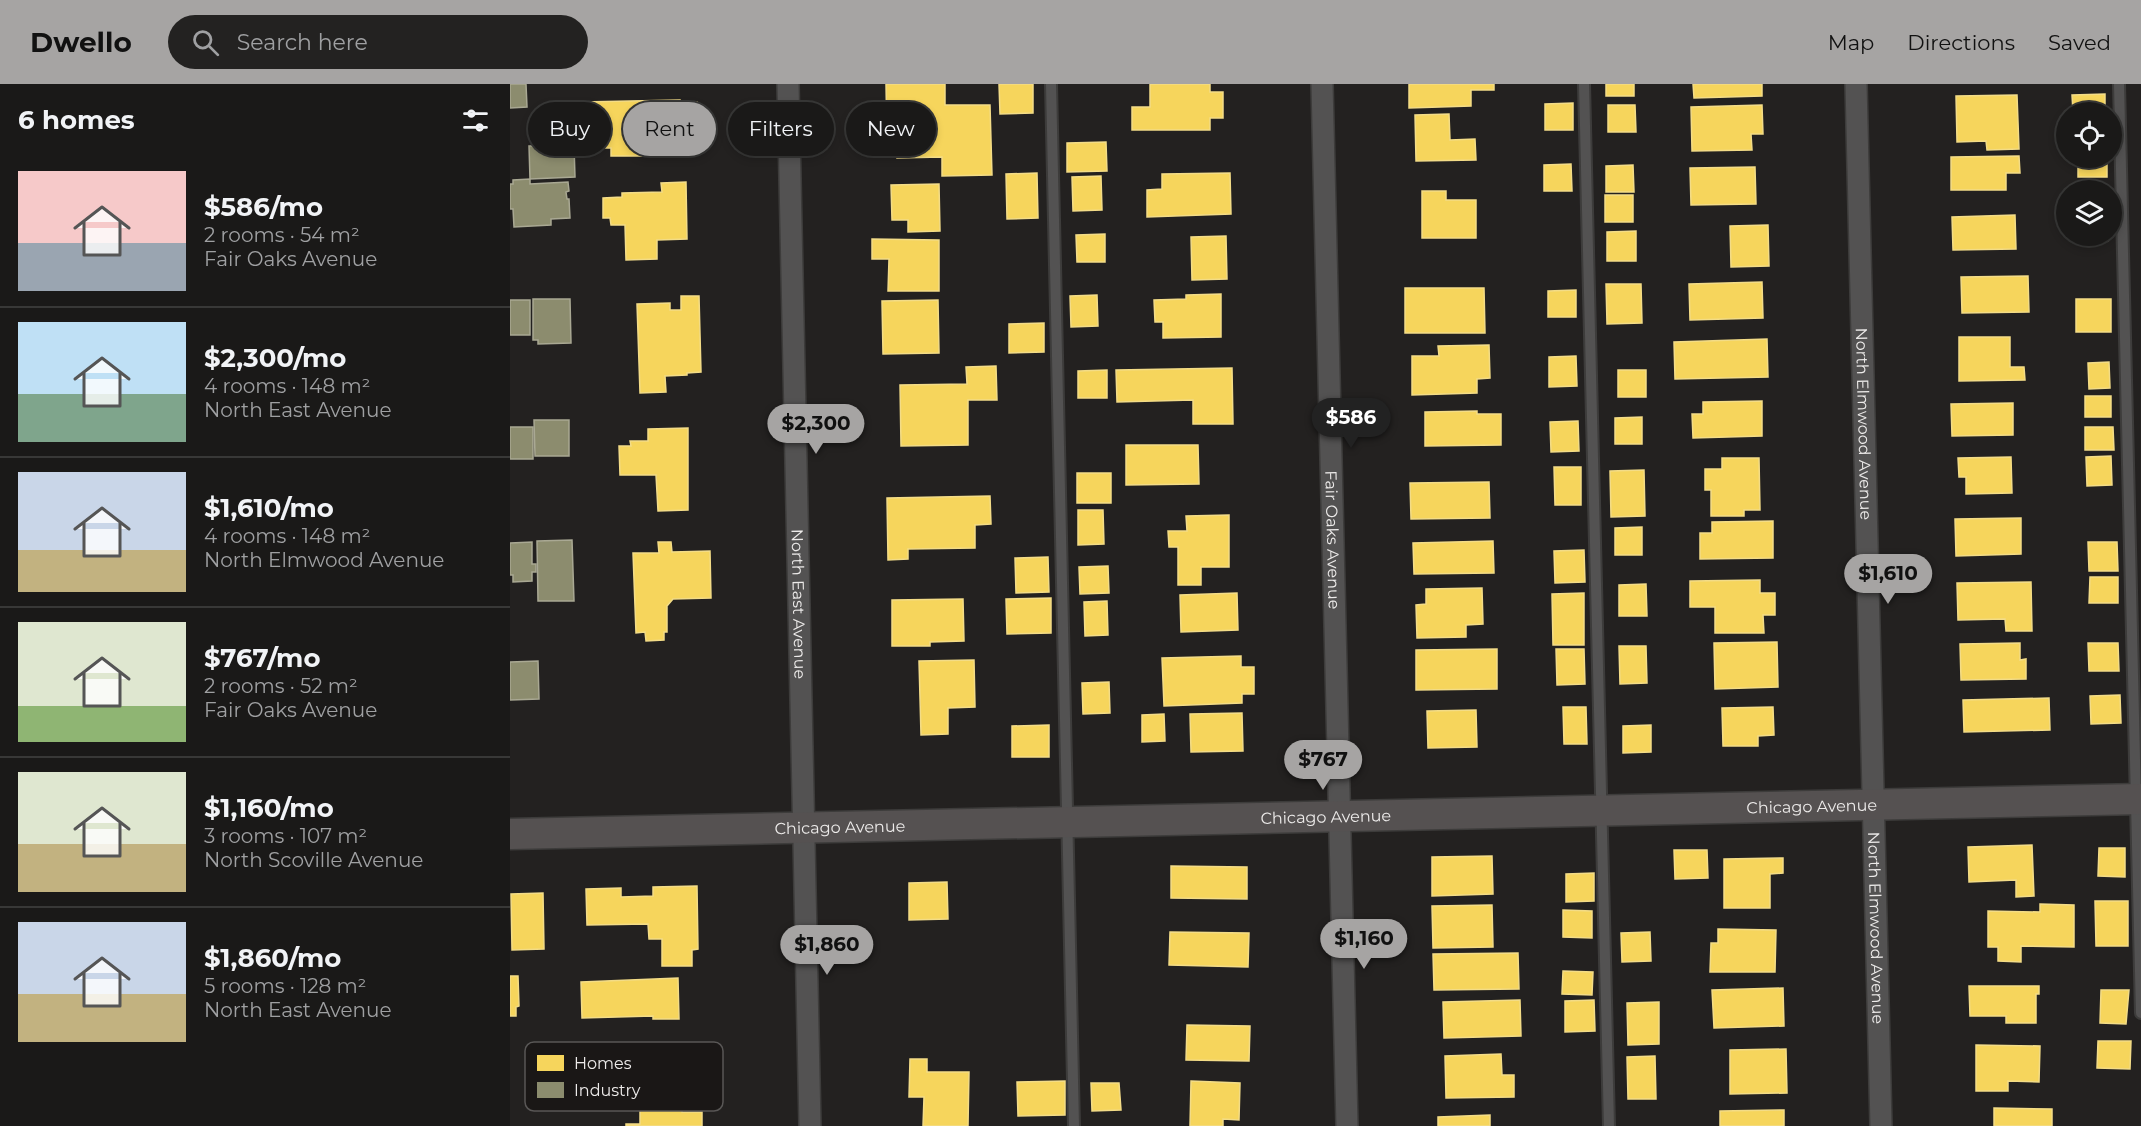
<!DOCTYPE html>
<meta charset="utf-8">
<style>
:root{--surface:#1a1918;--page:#232221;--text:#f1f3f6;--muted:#9fa0a2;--line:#383837;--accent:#a6a4a3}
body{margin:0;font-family:Montserrat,sans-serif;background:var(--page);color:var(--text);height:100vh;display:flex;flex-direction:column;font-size:22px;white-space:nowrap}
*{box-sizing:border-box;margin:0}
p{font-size:20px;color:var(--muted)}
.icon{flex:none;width:33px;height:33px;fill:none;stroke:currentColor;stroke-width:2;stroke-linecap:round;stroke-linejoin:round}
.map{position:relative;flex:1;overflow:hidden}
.panel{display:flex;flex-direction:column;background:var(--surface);width:510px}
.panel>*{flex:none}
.banner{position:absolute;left:18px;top:18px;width:570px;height:54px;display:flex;gap:12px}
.buttons{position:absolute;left:1546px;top:18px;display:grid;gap:12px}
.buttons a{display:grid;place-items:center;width:66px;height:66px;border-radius:50%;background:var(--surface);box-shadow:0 3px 9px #0003,0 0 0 2px var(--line);font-size:30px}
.price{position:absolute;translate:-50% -51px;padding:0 14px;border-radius:21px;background:var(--accent);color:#111;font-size:20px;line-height:39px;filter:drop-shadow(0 2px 3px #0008)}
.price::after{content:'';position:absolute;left:50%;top:36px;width:18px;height:14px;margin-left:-9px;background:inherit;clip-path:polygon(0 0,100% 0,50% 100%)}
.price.selected{background:#222;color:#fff}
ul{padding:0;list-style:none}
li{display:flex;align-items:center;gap:18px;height:150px;padding:0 18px}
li+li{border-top:2px solid var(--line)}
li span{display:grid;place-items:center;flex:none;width:168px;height:120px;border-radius:0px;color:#555}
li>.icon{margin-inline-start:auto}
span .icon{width:72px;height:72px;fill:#fffc;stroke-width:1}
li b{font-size:26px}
h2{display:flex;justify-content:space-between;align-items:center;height:72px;padding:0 18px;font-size:26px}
.pill{padding:0 21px;border-radius:27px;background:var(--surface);box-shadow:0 3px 9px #0003,0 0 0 2px var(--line);font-size:21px;line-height:54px}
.pill.selected{background:var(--accent);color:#111}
header{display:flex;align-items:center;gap:36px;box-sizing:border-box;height:84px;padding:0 30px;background:var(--accent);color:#111}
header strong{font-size:28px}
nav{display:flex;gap:33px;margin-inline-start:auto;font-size:21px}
.search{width:420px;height:54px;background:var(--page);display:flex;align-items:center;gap:15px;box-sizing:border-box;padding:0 21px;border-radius:33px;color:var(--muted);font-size:22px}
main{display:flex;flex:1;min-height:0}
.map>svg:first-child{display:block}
</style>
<header>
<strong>Dwello</strong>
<div class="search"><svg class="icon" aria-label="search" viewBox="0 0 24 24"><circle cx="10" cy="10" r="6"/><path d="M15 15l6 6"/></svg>Search here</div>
<nav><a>Map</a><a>Directions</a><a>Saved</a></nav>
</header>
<main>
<section class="panel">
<h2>6 homes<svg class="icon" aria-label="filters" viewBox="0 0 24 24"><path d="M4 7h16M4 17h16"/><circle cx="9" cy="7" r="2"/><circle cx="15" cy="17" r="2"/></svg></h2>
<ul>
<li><span style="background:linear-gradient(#f6c9c9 60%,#9aa5b1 0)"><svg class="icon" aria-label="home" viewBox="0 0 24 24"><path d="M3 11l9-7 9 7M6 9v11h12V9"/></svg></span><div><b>$586/mo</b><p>2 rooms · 54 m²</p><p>Fair Oaks Avenue</p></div></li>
<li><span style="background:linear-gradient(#bfe0f5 60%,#7fa58c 0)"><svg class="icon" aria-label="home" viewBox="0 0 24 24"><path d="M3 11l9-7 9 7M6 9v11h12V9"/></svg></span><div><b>$2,300/mo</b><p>4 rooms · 148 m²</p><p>North East Avenue</p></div></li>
<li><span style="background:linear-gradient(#c9d6e8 65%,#c2b280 0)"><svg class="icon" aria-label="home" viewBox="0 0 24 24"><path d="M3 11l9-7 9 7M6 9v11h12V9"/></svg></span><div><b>$1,610/mo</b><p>4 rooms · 148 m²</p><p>North Elmwood Avenue</p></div></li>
<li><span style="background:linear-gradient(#dfe7d0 70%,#8fb573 0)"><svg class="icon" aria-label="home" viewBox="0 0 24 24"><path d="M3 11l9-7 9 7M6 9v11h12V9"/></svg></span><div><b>$767/mo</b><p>2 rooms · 52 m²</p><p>Fair Oaks Avenue</p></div></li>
<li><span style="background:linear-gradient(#dfe7d0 60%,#c2b280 0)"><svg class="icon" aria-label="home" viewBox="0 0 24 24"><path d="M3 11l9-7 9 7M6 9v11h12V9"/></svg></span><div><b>$1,160/mo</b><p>3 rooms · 107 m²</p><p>North Scoville Avenue</p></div></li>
<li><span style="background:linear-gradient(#c9d6e8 60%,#c2b280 0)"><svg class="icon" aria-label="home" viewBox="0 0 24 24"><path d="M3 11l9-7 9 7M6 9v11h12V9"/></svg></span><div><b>$1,860/mo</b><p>5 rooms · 128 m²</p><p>North East Avenue</p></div></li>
</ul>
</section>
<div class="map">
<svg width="1631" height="1042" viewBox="0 0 1631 1042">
<rect width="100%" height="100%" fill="#232120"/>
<g fill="#f6d55c" stroke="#f3dc87" stroke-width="1.5">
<path d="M376,0h59v21h45l2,70 -50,1v-19l-45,1v-15h-10z"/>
<path d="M489,0h34v29l-33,1z"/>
<path d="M640,0h60v8h13v26h-13v12h-78v-23h18z"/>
<path d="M899,0h85v6h-23v16l-62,2z"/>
<rect x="1096" y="0" width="28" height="12"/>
<path d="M1183,0h69v12l-68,2z"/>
<path d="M1595,10v18h-32l-1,-17z"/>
<path d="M1507,11l2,54 -32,1 -1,-9 -29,1 -1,-46z"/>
<path d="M170,16v2h17l1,42h-16v3l-22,1v3l-18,1v4h-31v-8h-15v-6h-14l-1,-40z"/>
<path d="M1063,19v27h-28v-26z"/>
<path d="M1098,21h27l1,27h-28z"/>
<path d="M1252,21l1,29h-12l1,16 -60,1 -1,-44z"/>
<path d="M939,30l1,26 25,-1 1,21 -60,1 -1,-46z"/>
<path d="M596,58l1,29 -40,1v-29z"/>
<path d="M1509,72l1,17h-14v17h-55v-33z"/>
<rect x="1568" y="74" width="29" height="19"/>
<path d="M1061,80l1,27h-28v-26z"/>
<path d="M1123,81l1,27h-28v-26z"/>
<path d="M1245,83l1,37 -65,1 -1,-37z"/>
<path d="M527,89l1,45 -31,1 -1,-45z"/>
<path d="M720,89l1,41 -84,3v-27l15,-1v-15z"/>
<path d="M591,92l1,34 -29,1 -1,-34z"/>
<path d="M176,98l1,57 -30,1v19l-31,1 -1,-35h-14l-1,-7h-7v-20l19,-1v-4l40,-1 -1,-9z"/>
<path d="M429,100l1,47 -32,1v-12h-16l-1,-35z"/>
<path d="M912,107h24v9h30v38h-54z"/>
<rect x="1095" y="111" width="28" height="27"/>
<path d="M1505,131l1,34 -63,1 -1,-33z"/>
<path d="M1258,141l1,41 -38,1 -1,-41z"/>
<path d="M1126,147v30h-29v-29z"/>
<path d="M595,150v28h-28l-1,-27z"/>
<path d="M716,152l1,43 -35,1 -1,-43z"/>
<path d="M1572,152h26v5l-26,1z"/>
<path d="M362,155l67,1v51h-51l1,-32h-17z"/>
<path d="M1518,192l1,36 -67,1 -1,-36z"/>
<path d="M1252,198l1,36 -73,2 -1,-36z"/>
<path d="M1096,200h35l1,39 -35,1z"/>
<path d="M895,204h79l1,45h-80z"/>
<path d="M1066,206v27h-28v-26z"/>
<path d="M711,210v43l-58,1v-16h-8l-1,-22 32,-1v-4z"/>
<path d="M587,211l1,31 -27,1 -1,-31z"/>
<path d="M171,212h18l2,76 -14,1v2l-22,1 1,16 -26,1 -3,-89 33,-1v7h11z"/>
<rect x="1566" y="215" width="35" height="33"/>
<path d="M428,216l1,53 -56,1 -1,-53z"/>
<path d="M534,239v29l-35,1v-29z"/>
<path d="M1449,253h51v30h14l1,13 -66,1z"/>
<path d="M1257,255l1,38 -93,2 -1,-37z"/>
<path d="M979,261l1,33 -13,1v14l-65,2v-39h27l-1,-10z"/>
<path d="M1066,272l1,30 -28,1v-30z"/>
<path d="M1599,278l1,26 -21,1 -1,-26z"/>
<path d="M486,282l1,34h-29v45l-67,1 -1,-61 67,-1 -1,-17z"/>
<path d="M722,284l1,56h-40v-24l-76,2 -1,-32z"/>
<path d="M597,286v28h-29v-27z"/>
<rect x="1108" y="286" width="28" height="27"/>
<rect x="1575" y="312" width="26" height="21"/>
<path d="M1252,317v35l-69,2 -1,-24h11v-12z"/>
<path d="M1503,319v32l-61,1 -1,-32z"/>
<path d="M967,327v3h24v31l-76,1v-34z"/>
<path d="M1132,333v27h-27v-26z"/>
<path d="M1068,337l1,30 -28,1 -1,-30z"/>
<path d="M1575,343h28l1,23h-29z"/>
<path d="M178,344v82l-30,1 -2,-36h-36l-1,-29h12l-1,-5h18v-12z"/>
<path d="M616,361h72l1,39 -73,1z"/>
<path d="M1601,372l1,29 -25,1 -1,-29z"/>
<path d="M1501,373l1,36 -46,1v-17h-7l-1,-19z"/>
<path d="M1212,374h37l1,52h-16v6h-33v-26h-6v-21h17z"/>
<path d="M1044,383h27v38h-26z"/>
<path d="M1134,386l1,46 -34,1 -1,-46z"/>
<rect x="567" y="389" width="34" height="30"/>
<path d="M979,398l1,36 -79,1 -1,-36z"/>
<path d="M480,412l1,28 -16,1v23l-67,1v10l-20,1 -1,-62z"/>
<path d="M568,426h25l1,34 -26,1z"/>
<path d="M719,431v52h-28v18h-23v-38h-9l-1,-16h19l-1,-15z"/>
<path d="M1511,434v36l-65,2 -1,-37z"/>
<path d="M1263,437v37l-73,1v-26h12v-11z"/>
<path d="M1132,443v28h-27v-27z"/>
<path d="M983,457l1,32 -80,1 -1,-31z"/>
<path d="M148,458h13l1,10 38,-1 1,47 -38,1 -6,7v26h-3v8l-18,1 -1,-9 -9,1 -3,-80h26z"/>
<path d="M1578,458h29l1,29h-29z"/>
<path d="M1074,466l1,32 -30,1 -1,-32z"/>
<path d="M538,473l1,35 -33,1 -1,-35z"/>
<path d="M598,482l1,27 -29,1 -1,-27z"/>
<path d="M1580,493h28v26h-29z"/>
<path d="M1250,496v13h15v22h-12l1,18h-49v-26h-25v-26z"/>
<path d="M1521,498l1,49h-26l-1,-12 -47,1 -1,-37z"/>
<path d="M1136,500l1,32h-28v-31z"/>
<path d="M972,504l1,36 -17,1v12l-49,1 -1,-33 10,-1v-15z"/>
<path d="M727,509l1,37 -57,2 -1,-37z"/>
<path d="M1074,509v52h-31l-1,-51z"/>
<path d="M541,514v35l-44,1 -1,-35z"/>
<path d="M453,515l1,42 -34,1v4h-38v-46z"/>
<path d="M597,517l1,34 -23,1 -1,-34z"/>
<path d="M1267,558l1,45 -63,2 -1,-46z"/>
<path d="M1510,559v17l6,-1v20l-65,1 -1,-36z"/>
<path d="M1578,559h30l1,28h-30z"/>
<path d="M1109,562h27l1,37 -27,1z"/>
<path d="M987,565v40l-81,1v-40z"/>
<path d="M1046,565h28l1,35 -28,1z"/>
<path d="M731,572v11h13v27h-12v9l-78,3 -2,-48z"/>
<path d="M464,576l1,47 -27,1v26l-27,1 -2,-74z"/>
<path d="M599,598l1,31 -27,1 -1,-31z"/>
<path d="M1610,611l1,28 -30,1 -1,-28z"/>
<path d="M1539,614l1,32 -86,2 -1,-32z"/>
<path d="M1053,623h23l1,37h-23z"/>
<path d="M1263,623l1,28 -16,1v10h-35l-1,-38z"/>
<path d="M966,626l1,37 -49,1 -1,-37z"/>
<path d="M732,629l1,38 -52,1 -1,-38z"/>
<path d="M654,630l1,27 -23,1v-27z"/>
<path d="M539,641v32h-37v-31z"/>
<path d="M1141,641v27l-28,1v-27z"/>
<path d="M1522,761l2,51 -18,1v-17l-47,2 -1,-35z"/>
<path d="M1589,764h26v29l-27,-1z"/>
<path d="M1164,766h33l1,28 -33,1z"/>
<path d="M982,772l1,38 -61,2v-39z"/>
<path d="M1273,774v15l-13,1v34h-46v-49z"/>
<path d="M661,782l76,1v32l-76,-1z"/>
<path d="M1084,789v28l-28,1v-28z"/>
<path d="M437,798l1,37 -39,1v-37z"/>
<path d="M187,802l1,63 -6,1v16h-30v-27h-13l-1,-15 -61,1 -1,-36 35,-1v9l32,-1v-9z"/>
<path d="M33,809l1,56 -32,1 -1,-56z"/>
<path d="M1585,817h33v45h-32z"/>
<path d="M1530,820l34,1v42l-53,-1v16l-23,-1v-14h-10v-36l52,1z"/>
<path d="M982,821l1,42 -60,1 -1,-42z"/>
<path d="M1053,826l29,1v27l-29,-1z"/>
<path d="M1208,845l58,1 -1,42h-65l1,-29h7z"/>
<path d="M660,848l79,1 -1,34 -79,-2z"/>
<path d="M1140,848l1,29 -29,1 -1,-29z"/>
<path d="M1008,869l1,36 -85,1 -1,-36z"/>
<path d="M1053,887l30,1 -1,23 -30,-1z"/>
<path d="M0,892h8l1,30 -3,1v9h-6z"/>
<path d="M168,894l1,41h-26v-3l-71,2 -1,-36z"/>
<path d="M1459,902h70v8h-3v29h-30v-7h-36z"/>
<path d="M1273,904l1,38 -70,2 -2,-38z"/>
<path d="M1591,906h28l-3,34 -26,-1z"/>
<path d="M1010,916l1,36 -77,2 -1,-36z"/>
<path d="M1084,916l1,31 -30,1v-31z"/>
<path d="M1149,918v42l-31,1 -1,-42z"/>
<path d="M677,941l63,1 -1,35 -63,-1z"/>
<path d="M1588,957h33l-1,28 -33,-1z"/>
<path d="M1466,961l64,1 -1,36 -31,-1v10h-32z"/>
<path d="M1276,965l1,44 -57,1v-44z"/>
<path d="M991,970l1,21h12v22l-68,1 -1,-42z"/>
<path d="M1145,972l1,43h-28l-1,-42z"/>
<path d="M400,975h17v13h42l-1,54h-45l1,-29h-15z"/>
<path d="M172,987v41h20v14h-76v-2h14v-16h-6v-21h5v-15z"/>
<path d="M555,997v34l-47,1 -1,-34z"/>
<path d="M681,997l49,2 -1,37 -16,-1v7h-33z"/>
<path d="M581,999h28l2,27 -29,1z"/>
<path d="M1484,1024l58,1v17h-58z"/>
<path d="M1274,1026v16h-64v-15z"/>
<path d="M980,1031v11h-52v-9z"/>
</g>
<g fill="#8c8c6e" stroke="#a9a893" stroke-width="1.5">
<path d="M0,0h16l1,23 -17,1z"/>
<path d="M64,61l1,32 -45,2 -1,-33z"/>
<path d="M20,95v5l38,-2 1,9 -3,1 1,7h2l1,19 -19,1v6l-37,2 -1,-18h-3v-25h3v-4z"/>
<path d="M23,215h37l1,44 -33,1v-4h-5z"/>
<rect x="0" y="216" width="20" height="35"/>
<path d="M24,336h35v36h-34z"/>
<rect x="0" y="343" width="23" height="32"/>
<path d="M62,456l2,61h-36l-1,-60z"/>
<path d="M22,458v22h4v8h-4v9l-19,1v-7h-3v-32z"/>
<path d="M28,577l1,38 -29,1v-38z"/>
</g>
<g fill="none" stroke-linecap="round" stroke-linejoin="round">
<defs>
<g id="service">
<path d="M541,0l23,1042"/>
<path d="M1074,0l25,1042"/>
<path d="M1609,0l22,929"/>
</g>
<g id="minor">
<path id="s1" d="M278,0l22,1042"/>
<path id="s2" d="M812,0l25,1042"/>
<path id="s3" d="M1346,0l25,1042"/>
</g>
<g id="secondary">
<path id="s4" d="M0,750l1631,-35"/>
</g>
</defs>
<use href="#service" stroke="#3d3c3b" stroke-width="14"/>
<use href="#minor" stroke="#3d3c3b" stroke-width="24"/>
<use href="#secondary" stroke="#3d3c3b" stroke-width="33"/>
<use href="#service" stroke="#535252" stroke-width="10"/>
<use href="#minor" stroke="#535252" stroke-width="21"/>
<use href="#secondary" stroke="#555151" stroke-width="30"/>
</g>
<g text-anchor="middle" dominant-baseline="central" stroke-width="6" stroke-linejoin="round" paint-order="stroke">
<g font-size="16" fill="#edebea" stroke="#1a1716">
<text stroke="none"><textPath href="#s3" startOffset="340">North Elmwood Avenue</textPath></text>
<text stroke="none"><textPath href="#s2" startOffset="456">Fair Oaks Avenue</textPath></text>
<text stroke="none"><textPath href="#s1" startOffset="520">North East Avenue</textPath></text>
<text stroke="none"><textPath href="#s4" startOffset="1302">Chicago Avenue</textPath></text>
<text stroke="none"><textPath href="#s4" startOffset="816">Chicago Avenue</textPath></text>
<text stroke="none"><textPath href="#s4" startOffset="330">Chicago Avenue</textPath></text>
<text stroke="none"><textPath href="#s3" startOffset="844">North Elmwood Avenue</textPath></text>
</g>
</g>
<rect x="15" y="958" width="198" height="69" rx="9" fill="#1a1716" stroke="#595756" stroke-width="1.5"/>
<rect x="27" y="971" width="27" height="16" fill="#f6d55c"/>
<rect x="27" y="998" width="27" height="16" fill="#8c8c6e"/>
<g font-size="16" fill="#edebea">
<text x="64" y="985">Homes</text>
<text x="64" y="1012">Industry</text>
</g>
</svg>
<div class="buttons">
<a><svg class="icon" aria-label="locate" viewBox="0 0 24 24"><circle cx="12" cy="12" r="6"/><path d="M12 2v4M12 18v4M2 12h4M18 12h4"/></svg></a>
<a><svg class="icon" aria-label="layers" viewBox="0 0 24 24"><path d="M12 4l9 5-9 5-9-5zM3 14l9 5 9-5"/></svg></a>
</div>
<b class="price selected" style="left:841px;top:365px">$586</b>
<b class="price" style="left:306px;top:371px">$2,300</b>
<b class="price" style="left:1378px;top:521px">$1,610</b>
<b class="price" style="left:813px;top:707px">$767</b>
<b class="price" style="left:854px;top:886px">$1,160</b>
<b class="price" style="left:317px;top:892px">$1,860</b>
<div class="banner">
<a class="pill">Buy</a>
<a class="pill selected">Rent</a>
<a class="pill">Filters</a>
<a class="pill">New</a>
</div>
</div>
</main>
